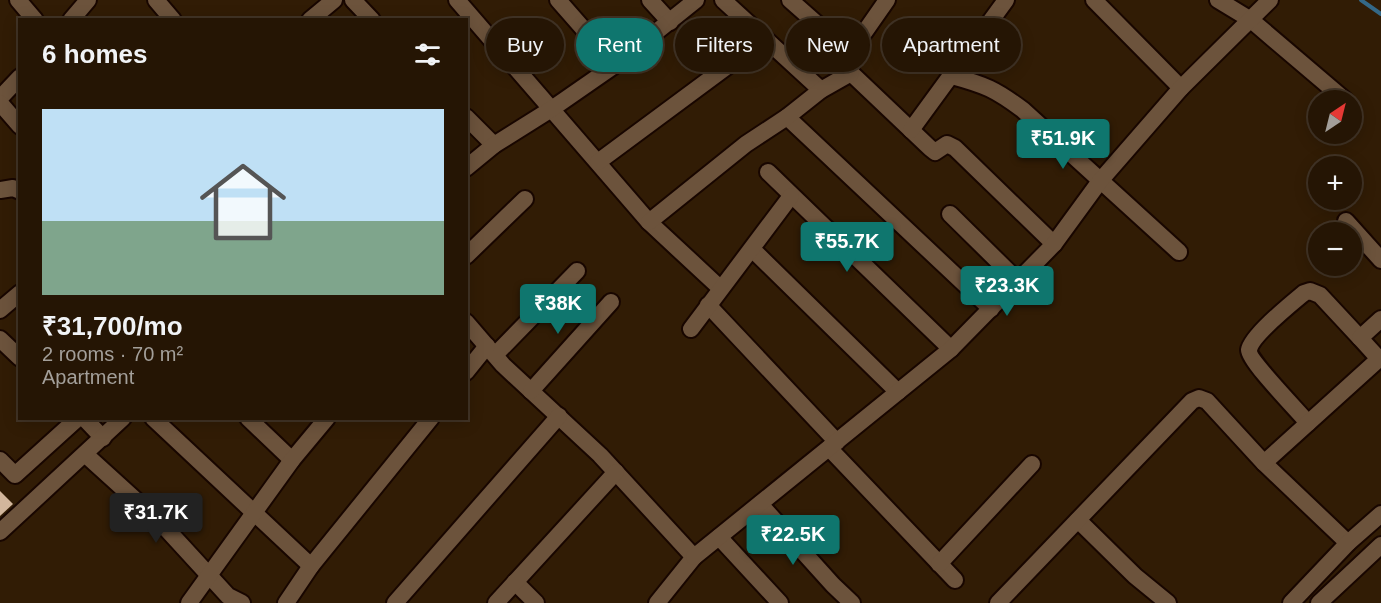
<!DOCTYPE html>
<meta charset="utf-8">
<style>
:root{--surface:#251504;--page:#2d1e0e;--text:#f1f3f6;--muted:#a39f9a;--line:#423426;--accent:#0f766e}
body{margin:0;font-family:Helvetica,sans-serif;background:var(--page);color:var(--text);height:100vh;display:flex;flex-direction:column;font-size:22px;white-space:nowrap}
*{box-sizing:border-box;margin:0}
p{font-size:20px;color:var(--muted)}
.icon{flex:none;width:33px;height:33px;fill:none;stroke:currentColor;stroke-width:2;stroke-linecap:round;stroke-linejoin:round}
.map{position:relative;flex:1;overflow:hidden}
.panel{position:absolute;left:18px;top:18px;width:450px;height:402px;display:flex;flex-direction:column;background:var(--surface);border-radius:0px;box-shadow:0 3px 15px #0003,0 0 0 2px var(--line)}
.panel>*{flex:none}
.banner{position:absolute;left:486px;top:18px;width:570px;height:54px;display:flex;gap:12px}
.needle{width:39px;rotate:35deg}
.controls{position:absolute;left:1308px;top:90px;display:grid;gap:12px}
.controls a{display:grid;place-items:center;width:54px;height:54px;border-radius:50%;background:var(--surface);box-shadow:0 3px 15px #0003,0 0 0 2px var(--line);font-size:30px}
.price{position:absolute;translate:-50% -51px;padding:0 14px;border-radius:6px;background:var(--accent);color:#fff;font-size:20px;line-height:39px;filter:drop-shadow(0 2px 3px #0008)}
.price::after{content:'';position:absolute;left:50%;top:36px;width:18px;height:14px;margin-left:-9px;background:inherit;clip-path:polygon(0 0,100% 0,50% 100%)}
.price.selected{background:#222;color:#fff}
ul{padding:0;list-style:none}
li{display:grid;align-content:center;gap:12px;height:318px;padding:0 24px}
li+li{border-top:2px solid var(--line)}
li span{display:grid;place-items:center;height:186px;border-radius:0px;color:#555}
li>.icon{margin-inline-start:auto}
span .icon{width:108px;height:108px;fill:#fffc;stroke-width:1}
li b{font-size:26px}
h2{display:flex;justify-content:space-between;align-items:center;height:72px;padding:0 24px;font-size:26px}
.chip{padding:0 21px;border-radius:27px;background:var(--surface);box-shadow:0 3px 15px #0003,0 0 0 2px var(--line);font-size:21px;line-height:54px}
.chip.selected{background:var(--accent);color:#fff}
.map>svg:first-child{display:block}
</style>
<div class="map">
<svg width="1381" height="603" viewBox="0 0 1381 603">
<rect width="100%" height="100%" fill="#311c05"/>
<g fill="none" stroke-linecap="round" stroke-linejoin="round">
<path stroke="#346887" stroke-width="4" d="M1361,0l20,14"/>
</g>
<path fill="#d2b69c" d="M0,491l13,13 -13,12z"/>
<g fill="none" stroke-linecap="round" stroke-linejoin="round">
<defs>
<g id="minor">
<path d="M18,0l17,20"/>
<path d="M156,0l17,20"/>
<path d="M353,0l19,20"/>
<path d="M457,0l192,222 71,66"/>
<path d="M558,0l57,65"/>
<path d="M650,0l20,22"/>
<path d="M723,0l98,90"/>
<path d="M790,0l60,53 1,20 79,75 5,4 12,-8 8,4 99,96"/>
<path d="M1094,0l87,88"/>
<path d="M1218,0l33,20 94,80"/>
<path d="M71,20l17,-20"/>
<path d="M310,20l24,-20"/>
<path d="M850,53l37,-53"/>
<path d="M952,76c33,9 43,13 71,34l156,142"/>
<path d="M0,98l20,-21"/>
<path d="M0,103l20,23"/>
<path d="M466,117l28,28"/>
<path d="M787,117l204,192"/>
<path d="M911,130l95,-130"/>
<path d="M598,162l166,-123"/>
<path d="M466,168l28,-23 59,-37 62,-43 81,-65"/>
<path d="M768,172l183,177"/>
<path d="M0,190l13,-2 7,3"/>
<path d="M950,214l68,67"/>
<path d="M1346,221l35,39"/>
<path d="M649,222l97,-78 41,-27 34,-27 30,-17"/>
<path d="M752,249l146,143"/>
<path d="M466,256l59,-57"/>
<path d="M708,305l129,137"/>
<path d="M0,310l20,-17"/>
<path d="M466,322l37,43 97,90 94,102 -37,46"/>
<path d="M691,329l100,-133"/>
<path d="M0,339l20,19"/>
<path d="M495,355l82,-84"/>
<path d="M466,372l21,-26"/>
<path d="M531,391l80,-89"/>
<path d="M84,418l19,20"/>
<path d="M153,418l158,148"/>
<path d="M248,418l44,42"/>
<path d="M1308,423c-9,-11 -60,-63 -59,-73 2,-14 43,-47 55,-57l6,-2 10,4 40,43"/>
<path d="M829,448l126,132"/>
<path d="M86,455l75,68 67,73 14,7"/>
<path d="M0,460l15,15 63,-57"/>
<path d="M1264,463l84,80"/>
<path d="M760,504l73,81 19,18"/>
<path d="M1078,520l57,56 33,27"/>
<path d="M0,532l123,-114"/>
<path d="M719,537l61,66"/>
<path d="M694,557l257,-208 103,-105 46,-63 81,-93 89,-88"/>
<path d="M939,564l93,-100"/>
<path d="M515,582l21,21"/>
<path d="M189,603l103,-143 35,-42"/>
<path d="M286,603l25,-37 120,-148"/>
<path d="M395,603l164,-187"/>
<path d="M496,603l120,-131"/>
<path d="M998,603l194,-202 7,-3 8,3 57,62 115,-104 -19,-21 21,-19"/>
<path d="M1291,603l57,-60 33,-29"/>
<path d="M1319,603l62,-58"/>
</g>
</defs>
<use href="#minor" stroke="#180600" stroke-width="20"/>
<use href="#minor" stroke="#6c533c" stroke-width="16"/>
</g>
</svg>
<div class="controls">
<a><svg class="needle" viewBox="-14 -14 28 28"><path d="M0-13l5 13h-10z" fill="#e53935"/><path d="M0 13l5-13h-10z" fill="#a39f9a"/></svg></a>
<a>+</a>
<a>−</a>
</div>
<b class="price" style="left:1063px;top:170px">₹51.9K</b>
<b class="price" style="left:847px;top:273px">₹55.7K</b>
<b class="price" style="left:1007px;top:317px">₹23.3K</b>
<b class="price" style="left:558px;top:335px">₹38K</b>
<b class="price selected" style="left:156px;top:544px">₹31.7K</b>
<b class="price" style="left:793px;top:566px">₹22.5K</b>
<div class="banner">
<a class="chip">Buy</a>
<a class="chip selected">Rent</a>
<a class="chip">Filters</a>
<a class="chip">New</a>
<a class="chip">Apartment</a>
</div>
<section class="panel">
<h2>6 homes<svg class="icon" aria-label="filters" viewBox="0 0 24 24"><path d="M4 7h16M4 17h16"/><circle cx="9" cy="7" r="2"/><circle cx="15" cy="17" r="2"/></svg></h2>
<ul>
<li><span style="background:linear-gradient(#bfe0f5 60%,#7fa58c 0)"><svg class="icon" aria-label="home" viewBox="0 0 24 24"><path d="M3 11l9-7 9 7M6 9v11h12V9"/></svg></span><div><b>₹31,700/mo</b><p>2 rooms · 70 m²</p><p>Apartment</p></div></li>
</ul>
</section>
</div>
